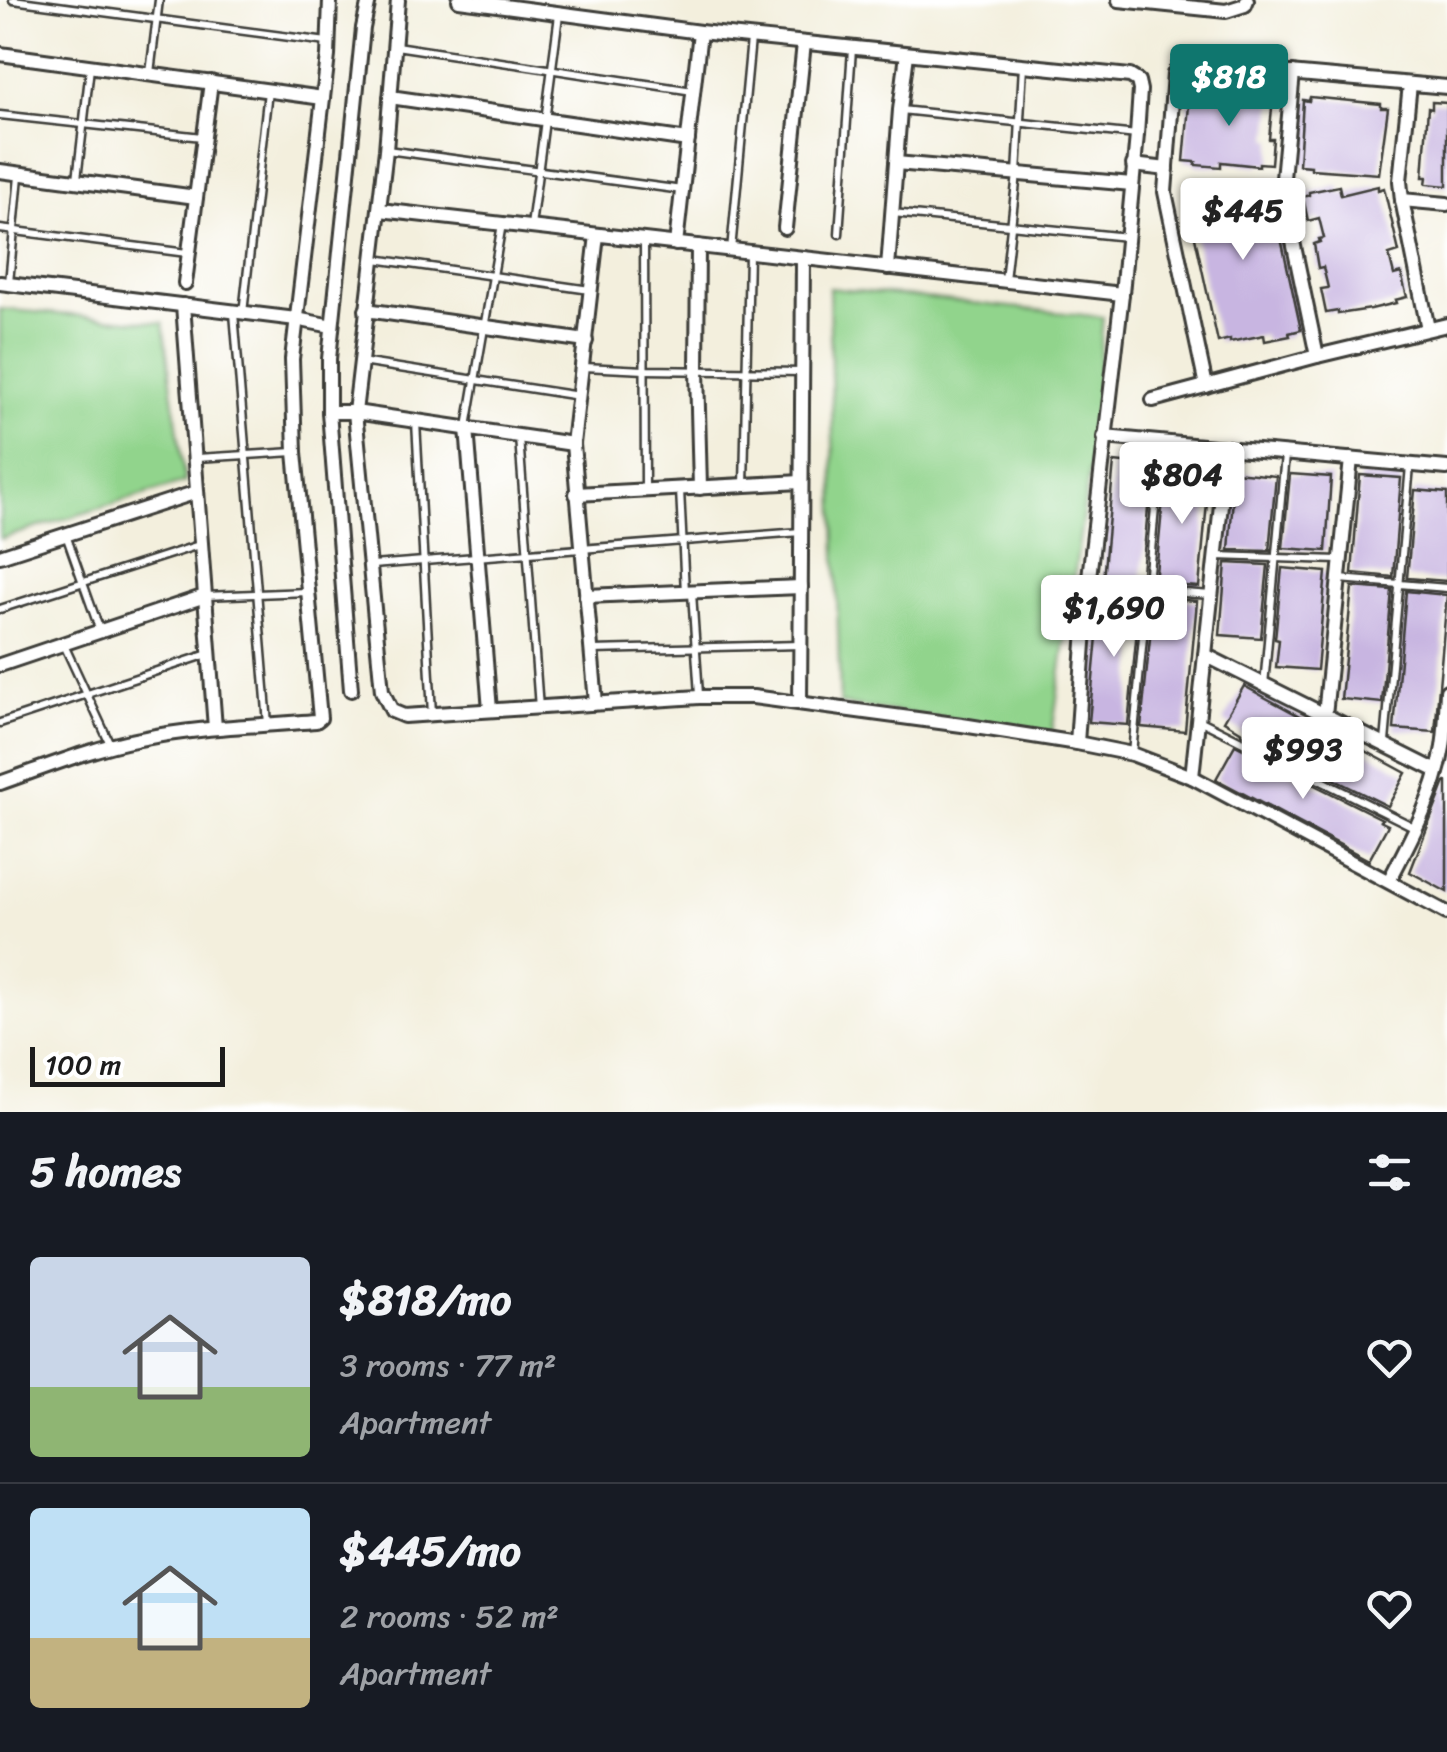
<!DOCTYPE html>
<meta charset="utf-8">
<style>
:root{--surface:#171b24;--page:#242831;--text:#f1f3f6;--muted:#9ea1a6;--line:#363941;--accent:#0f766e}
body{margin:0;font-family:Sriracha,sans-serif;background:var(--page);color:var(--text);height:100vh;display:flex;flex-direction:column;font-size:38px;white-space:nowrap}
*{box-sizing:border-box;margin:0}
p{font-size:32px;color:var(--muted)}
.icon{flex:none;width:55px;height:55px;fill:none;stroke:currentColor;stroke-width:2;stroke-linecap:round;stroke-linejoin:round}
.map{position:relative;height:1112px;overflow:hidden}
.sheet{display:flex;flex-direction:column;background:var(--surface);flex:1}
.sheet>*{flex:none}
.scale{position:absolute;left:30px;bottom:25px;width:195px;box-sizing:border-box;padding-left:10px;border:5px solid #1c1c1c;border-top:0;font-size:28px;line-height:35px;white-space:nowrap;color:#1c1c1c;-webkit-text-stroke:8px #fff;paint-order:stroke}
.price{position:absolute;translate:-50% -85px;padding:0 22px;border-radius:10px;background:#fff;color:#222;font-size:32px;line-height:65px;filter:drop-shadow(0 2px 5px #0008)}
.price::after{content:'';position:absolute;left:50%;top:60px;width:30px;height:22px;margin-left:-15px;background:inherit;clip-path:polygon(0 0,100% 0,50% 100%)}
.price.selected{background:var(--accent);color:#fff}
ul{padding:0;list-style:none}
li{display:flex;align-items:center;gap:30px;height:250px;padding:0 30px}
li+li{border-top:2px solid var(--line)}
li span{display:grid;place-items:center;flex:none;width:280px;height:200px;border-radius:10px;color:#555}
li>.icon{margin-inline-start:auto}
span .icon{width:120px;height:120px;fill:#fffc;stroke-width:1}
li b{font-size:42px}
h2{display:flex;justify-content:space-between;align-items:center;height:120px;padding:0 30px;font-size:42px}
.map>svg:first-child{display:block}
</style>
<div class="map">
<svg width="1447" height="1112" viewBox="0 0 1447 1112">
<rect width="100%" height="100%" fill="#fff"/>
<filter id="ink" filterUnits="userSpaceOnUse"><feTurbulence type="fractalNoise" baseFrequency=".01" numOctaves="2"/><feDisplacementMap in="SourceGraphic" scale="20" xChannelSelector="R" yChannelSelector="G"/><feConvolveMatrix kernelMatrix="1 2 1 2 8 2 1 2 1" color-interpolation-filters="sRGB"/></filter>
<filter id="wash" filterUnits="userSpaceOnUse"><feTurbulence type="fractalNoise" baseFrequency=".0048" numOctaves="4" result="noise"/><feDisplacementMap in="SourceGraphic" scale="40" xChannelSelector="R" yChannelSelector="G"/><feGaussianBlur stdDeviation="2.25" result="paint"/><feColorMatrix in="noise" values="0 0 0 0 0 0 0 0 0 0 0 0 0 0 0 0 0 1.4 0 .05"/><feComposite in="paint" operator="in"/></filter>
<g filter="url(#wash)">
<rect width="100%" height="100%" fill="#f3efdd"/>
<g fill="#91d48c" stroke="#567854" stroke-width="2.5">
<path d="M829,288l274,29 -11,133 -40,284 -212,-30z"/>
<path d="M0,309l163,14 22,159 -185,57z"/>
</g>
<g id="blocks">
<g fill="#c8b5e1">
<path d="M1197,91l39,3v-3l31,3 -1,4h7l-4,41h4l-2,25 -12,-1v3l-38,-4v5l-26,-2 1,-3 -12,-1 6,-67 6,1z"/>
<path d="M1310,97l71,7v4h7l-9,66 -68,-5v-3l-12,-1 4,-65 6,1z"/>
<path d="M1432,102l15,1v83l-21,-2 1,-7h-4l5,-69 4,1z"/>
<path d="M1222,185l2,8 39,-8 1,4 6,-1 31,142 -12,3 1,3 -25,5 -1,-6 -34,7v-3l-12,3 -32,-146 7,-1 -1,-4z"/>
<path d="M1339,186l2,9 37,-9v4l6,-2 15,64 -10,3 5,20 7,-2 6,24 -12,3 1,3 -25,6 -33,5v-3l-12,2 -5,-24 7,-1 -5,-21 -5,1 -4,-24 6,-2 -1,-3 5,-1 -5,-20 -11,3 -5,-24 6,-2v-3z"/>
<path d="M1114,462l38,4 -11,117 -38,-3z"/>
<path d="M1166,467l44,4 -11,116 -44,-3z"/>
<path d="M1235,472l41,4 -7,75 -40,-1z"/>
<path d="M1290,474l41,3 -5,74 -43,-3z"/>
<path d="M1360,475l41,3 -8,99 -41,-4z"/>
<path d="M1415,490l32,3v88l-40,-3z"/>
<path d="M1226,563l42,2 -7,73 -41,-3z"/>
<path d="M1282,568l44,4 -9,98 -41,-3 3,-27 -4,-1z"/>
<path d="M1352,587l40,3 -10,113 -41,-4z"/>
<path d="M1406,591l41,4 -12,137 -41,-3z"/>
<path d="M1101,594l39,3 -12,128 -39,-3z"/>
<path d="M1154,598l43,3 -12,130 -44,-4z"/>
<path d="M1244,686l83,45 -22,34 -64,-32 1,-1 -18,-11z"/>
<path d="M1340,737l66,36 -18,33 -71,-35z"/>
<path d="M1235,745l147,74 -2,2 8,4 -19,35 -153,-81z"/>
<path d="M1445,782h2v110l-37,-20z"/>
</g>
</g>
</g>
<g filter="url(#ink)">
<use href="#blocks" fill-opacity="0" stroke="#3c3c39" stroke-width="2.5"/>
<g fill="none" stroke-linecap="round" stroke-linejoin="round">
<defs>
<g id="service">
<path d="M13,0l314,42"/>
<path d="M396,46l297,45"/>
<path d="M150,73l9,-73"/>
<path d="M901,110l236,25"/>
<path d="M0,115l202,22"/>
<path d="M387,150l295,40"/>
<path d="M77,179l13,-111"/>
<path d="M893,213l234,24"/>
<path d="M531,226l28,-211"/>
<path d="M0,229l187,24"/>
<path d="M839,234l13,-185"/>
<path d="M644,241l1,248"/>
<path d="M731,250l20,-211"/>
<path d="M375,259l215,31"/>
<path d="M1005,280l12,-106 6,-109"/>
<path d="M9,283l10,-107"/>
<path d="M234,313l34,411"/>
<path d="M243,313l25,-222"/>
<path d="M361,362l218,34"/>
<path d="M584,367l61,3 157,2"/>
<path d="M416,422l16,292"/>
<path d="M467,427l35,-203"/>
<path d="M519,437l20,271"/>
<path d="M197,458l97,-6"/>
<path d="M744,486l5,-233"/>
<path d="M680,490l5,102"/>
<path d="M66,535l34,96"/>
<path d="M1217,556l122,4"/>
<path d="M372,565l429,-33"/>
<path d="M1340,579l107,9"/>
<path d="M1090,586l121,9"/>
<path d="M692,593l7,102"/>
<path d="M205,596l103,-4"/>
<path d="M0,609l199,-64"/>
<path d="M64,645l47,101"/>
<path d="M593,650l207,-5"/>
<path d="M1264,685l21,-230"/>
<path d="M1199,720l217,108"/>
<path d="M0,723l208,-69"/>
<path d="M1385,742l25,-276"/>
<path d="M1132,754l29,-310"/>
<path d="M1307,774l33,-50"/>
</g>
<g id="minor">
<path d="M398,0l-12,150 -31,262 27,279 10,20 12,5 295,-19h54l209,28 115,18 55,11 60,23 255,136"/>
<path d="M459,0l241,32 430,44 8,5 2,9 -3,45 -15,159 -34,292 -11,157"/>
<path d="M1119,0l107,11 19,-6 2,-5"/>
<path d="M0,54l323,44"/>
<path d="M1293,73l-11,116 35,167"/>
<path d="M1410,84l-10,97 2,19 26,129"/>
<path d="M390,97l298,43"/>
<path d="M896,163l236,21"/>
<path d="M1133,165l34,4"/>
<path d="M0,171l196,26"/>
<path d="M1402,200l45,4"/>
<path d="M380,210l742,84"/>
<path d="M785,228l19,-185"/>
<path d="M676,244l24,-212"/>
<path d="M698,246l-1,124 3,118"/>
<path d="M888,268l12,-158 7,-56"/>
<path d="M0,283l296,36 36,7"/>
<path d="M185,283l26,-201"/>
<path d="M183,305l32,423"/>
<path d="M366,310l220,31"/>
<path d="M1206,386l-41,-194 9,-118 4,-7 9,-3 260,23"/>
<path d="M1153,400l164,-44 130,-31"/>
<path d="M329,412h26l218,32"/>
<path d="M467,428l23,282"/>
<path d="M1104,437l343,31"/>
<path d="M576,494l225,-12"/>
<path d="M0,556l197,-64"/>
<path d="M586,596l215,-9"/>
<path d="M1205,655l232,116"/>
<path d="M0,665l205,-69"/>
<path d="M351,690l-22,-278v-53l34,-331 6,-28"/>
<path d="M596,703l-23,-259 24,-209"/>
<path d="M800,703l3,-445"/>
<path d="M1325,715l26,-256"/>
<path d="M1192,777l35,-329"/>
<path d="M0,783c46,-16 92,-35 140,-44 57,-12 117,-13 176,-18l4,-3 -25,-266 -3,-93 36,-303 2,-56"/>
<path d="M1389,881c22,-42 46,-86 54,-134 3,-18 3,-38 4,-56"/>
</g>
</defs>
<use href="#service" stroke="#3c3c39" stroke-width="11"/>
<use href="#minor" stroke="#3c3c39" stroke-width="18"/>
<use href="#service" stroke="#fff" stroke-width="6"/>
<use href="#minor" stroke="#fff" stroke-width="12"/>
</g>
</g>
</svg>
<div class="scale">100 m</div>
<b class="price selected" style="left:1229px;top:129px">$818</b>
<b class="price" style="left:1243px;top:263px">$445</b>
<b class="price" style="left:1182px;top:527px">$804</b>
<b class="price" style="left:1114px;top:660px">$1,690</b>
<b class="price" style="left:1303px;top:802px">$993</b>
</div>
<section class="sheet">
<h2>5 homes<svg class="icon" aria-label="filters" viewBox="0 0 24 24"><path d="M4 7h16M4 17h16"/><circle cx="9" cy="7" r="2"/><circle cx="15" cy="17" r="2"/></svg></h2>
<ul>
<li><span style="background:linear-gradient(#c9d6e8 65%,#8fb573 0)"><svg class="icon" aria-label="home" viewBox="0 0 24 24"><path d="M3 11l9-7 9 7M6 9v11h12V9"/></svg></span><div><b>$818/mo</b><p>3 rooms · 77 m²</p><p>Apartment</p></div><svg class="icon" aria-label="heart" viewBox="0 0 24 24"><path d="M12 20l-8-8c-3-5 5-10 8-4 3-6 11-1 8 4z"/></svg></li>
<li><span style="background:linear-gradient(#bfe0f5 65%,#c2b280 0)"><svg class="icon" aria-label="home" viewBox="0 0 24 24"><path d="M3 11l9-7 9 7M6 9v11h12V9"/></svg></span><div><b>$445/mo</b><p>2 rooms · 52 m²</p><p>Apartment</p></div><svg class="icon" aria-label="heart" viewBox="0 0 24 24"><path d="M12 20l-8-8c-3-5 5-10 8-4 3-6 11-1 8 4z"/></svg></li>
</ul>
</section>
